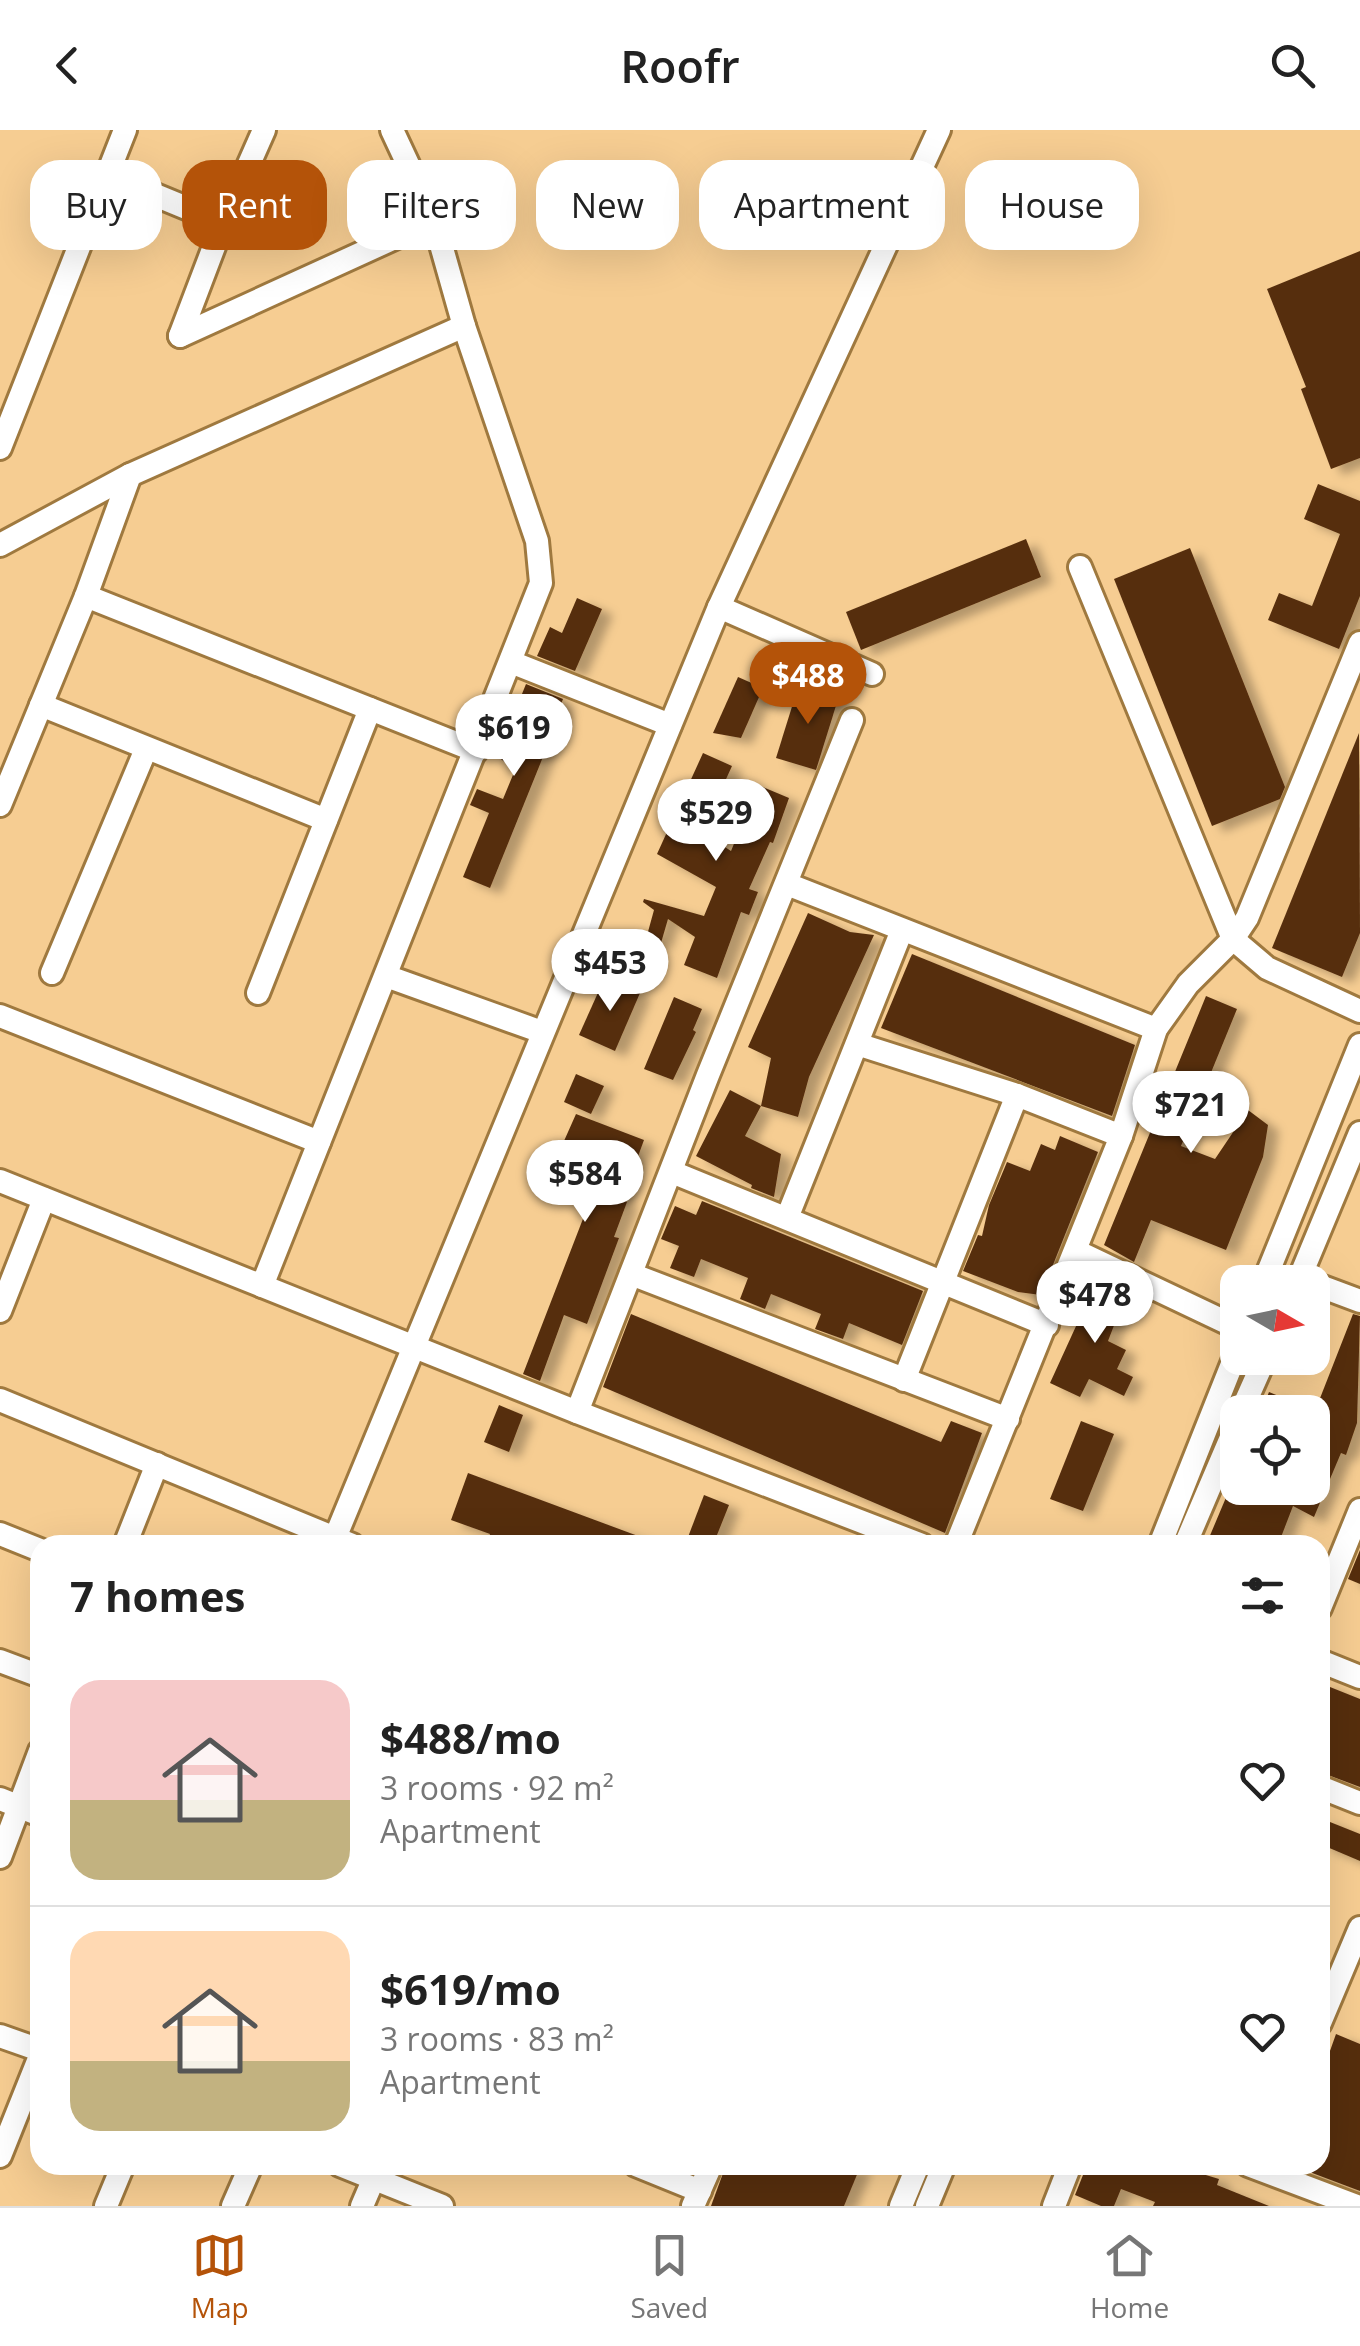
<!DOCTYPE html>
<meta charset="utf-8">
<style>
:root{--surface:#fff;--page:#f2f2f2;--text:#222;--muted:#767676;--line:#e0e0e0;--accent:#b45309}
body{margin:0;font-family:"Open Sans",sans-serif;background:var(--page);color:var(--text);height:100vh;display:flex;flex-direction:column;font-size:38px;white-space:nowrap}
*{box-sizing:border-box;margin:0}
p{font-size:32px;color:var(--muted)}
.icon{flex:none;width:55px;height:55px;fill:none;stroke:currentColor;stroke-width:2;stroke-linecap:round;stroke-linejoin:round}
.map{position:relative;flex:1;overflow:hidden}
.side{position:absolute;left:30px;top:1405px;width:1300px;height:640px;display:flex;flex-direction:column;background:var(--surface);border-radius:30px;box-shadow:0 10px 40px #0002}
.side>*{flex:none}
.hud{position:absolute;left:30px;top:30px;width:1300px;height:90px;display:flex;gap:20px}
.needle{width:65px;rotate:99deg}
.tools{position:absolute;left:1220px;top:1135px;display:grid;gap:20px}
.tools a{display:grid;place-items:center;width:110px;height:110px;border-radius:20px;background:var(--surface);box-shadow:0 10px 40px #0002;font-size:50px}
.price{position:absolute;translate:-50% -85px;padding:0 22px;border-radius:35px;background:#fff;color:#222;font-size:32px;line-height:65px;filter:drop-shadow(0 2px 5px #0008)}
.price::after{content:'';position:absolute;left:50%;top:60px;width:30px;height:22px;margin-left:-15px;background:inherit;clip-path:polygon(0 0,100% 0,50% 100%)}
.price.active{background:var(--accent);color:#fff}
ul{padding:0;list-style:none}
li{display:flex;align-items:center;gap:30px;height:250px;padding:0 40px}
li+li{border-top:2px solid var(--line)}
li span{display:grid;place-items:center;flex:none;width:280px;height:200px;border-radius:30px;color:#555}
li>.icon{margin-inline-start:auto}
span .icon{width:120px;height:120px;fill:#fffc;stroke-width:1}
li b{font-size:42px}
h2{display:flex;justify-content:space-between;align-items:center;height:120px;padding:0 40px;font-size:42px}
.pill{padding:0 35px;border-radius:30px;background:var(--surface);box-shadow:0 10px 40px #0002;font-size:35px;line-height:90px}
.pill.active{background:var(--accent);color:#fff}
header{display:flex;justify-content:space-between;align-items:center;height:130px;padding:0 40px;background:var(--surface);font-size:45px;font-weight:600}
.menu{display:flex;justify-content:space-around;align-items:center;height:140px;border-top:2px solid var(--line);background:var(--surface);font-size:28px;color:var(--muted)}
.menu a{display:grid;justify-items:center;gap:5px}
.menu .active{color:var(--accent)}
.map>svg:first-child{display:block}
</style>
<header><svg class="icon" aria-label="back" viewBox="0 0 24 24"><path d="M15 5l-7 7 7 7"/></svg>Roofr<svg class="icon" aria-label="search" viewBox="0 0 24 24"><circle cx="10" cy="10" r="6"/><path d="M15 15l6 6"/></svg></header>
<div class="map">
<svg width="1360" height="2076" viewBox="0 0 1360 2076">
<defs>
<filter id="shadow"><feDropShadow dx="11" dy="6" stdDeviation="5" flood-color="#0004"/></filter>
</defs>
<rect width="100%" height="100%" fill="#f6cd92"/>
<g fill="#562f10" filter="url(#shadow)">
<path d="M1360,121v207l-29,11 -30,-80 5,-2 -39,-98z"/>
<path d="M1318,354l42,17v95l-21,53 -71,-29 11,-27 33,13 28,-72 -36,-15z"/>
<path d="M1026,409l15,38 -180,73 -15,-38z"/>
<path d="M1190,418l95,239 -5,12 -68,27 -98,-247z"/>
<path d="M577,468l25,11 -27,62 -38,-15 13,-29 12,6z"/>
<path d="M738,547l25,11 -22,50 -28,-5z"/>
<path d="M526,554l37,15 -2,5 3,1 -74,183 -27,-11 26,-64 -19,-8 7,-16 26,10 12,-29 -18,-14z"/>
<path d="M799,554l40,12 -23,74 -40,-12z"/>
<path d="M1359,603l1,200 -18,44 -70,-29z"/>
<path d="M703,623l29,13 -30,66 29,19 27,-66 31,13 -16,45 -3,-1 -21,47 9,3 -9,23 -8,-3 -24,66 -33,-13 11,-28 -27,-18 -7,24 -15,-4 8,-29 -11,-8 1,-3 60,17 12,-29 -59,-33z"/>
<path d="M808,783l42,19 24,3 -65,142 -11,40 -37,-11 10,-48 -23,-11z"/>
<path d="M912,824l223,91 -23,71 -231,-88z"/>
<path d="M605,847l35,16 -25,58 -36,-16z"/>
<path d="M1206,866l31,13 -56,137 34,13 33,-49 20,15 -5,32 -37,93 -75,-30 -17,42 -30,-17z"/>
<path d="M674,867l28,12 -9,21 3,2 -23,48 -29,-11z"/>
<path d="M576,944l28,12 -13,28 -27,-12z"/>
<path d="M730,960l31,16 -16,30 36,18 -7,43 -23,-9 1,-3 -56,-29z"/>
<path d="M576,984l68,26 -22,60 5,2 -13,35 5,1 -32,86 -23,-9 -24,66 -17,-7 80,-207 -28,-12 -15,38 -29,-12 11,-28 14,6z"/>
<path d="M1060,1006l38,16 -57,143 -23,-3 -55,-21 15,-36 4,1 7,-31 18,-43 23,9 11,-27 14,6z"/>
<path d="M702,1071l221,90 -21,54 -53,-22 -6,16 -28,-10 6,-15 -50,-20 -6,15 -25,-10 8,-21 -47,-19 -7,18 -24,-9 9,-22 -18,-7 14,-33 21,9z"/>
<path d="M1098,1148l29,14 -19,49 18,9 -9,19 16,8 -9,19 -35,-17 -9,18 -30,-14z"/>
<path d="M631,1184l310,128 10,-21 31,12 -37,100 -342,-146z"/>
<path d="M1353,1184l7,2 -3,107 -11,32 -5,-2 -27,64 -21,-11 -15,39h-72l24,-57h82l2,-76h-53l8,-20 46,19z"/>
<path d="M499,1275l24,10 -14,37 -25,-10z"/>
<path d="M1081,1291l33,13 -31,77 -33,-12z"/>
<path d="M468,1343l189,70 -1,2h-170l4,-11 -39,-14z"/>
<path d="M704,1365l25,10 -16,40h-28z"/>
<path d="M1360,1420v34l-12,-5z"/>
<path d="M1320,1553l40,16v88l-40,-15z"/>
<path d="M1320,1688l40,16v27l-40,-17z"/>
<path d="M1336,1904l24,10v147l-69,-26h29v-86z"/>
<path d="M726,2035h135l-17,41h-133z"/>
<path d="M1087,2035h86l46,14 -2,6 52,21h-116l2,-4 -34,-13 -7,17h-13l-26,-11z"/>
</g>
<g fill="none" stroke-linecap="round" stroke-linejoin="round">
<defs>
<g id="minor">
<path d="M109,46l114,47"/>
<path d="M180,206l254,-116"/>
<path d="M180,206l43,-113 41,-93"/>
<path d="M0,318l125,-318"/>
<path d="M0,415l130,-70 334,-149"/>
<path d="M1080,437l153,372 34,29 93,43"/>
<path d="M86,466l390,155"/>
<path d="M719,477l153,67"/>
<path d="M511,532l159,63"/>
<path d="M41,575l285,115"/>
<path d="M0,675l86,-209 44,-121"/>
<path d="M787,754l369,145"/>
<path d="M52,843l94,-224"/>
<path d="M386,846l156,56"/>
<path d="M258,863l112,-284"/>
<path d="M0,886l319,126"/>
<path d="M857,914l160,51 104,41"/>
<path d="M672,1042l375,153"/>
<path d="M0,1051l577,231 345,133"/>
<path d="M787,1088l115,-288"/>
<path d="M1076,1121l162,77"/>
<path d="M631,1144l377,145"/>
<path d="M1264,1152l96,-237"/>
<path d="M1298,1152l62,-149"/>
<path d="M1312,1153l48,18"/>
<path d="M262,1156l279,-703 -4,-42 -73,-215 -30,-106 -42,-90"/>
<path d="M0,1181l44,-112"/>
<path d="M904,1250l113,-285"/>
<path d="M0,1270l352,145"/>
<path d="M577,1282l131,-337 144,-355"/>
<path d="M1241,1282l24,-54"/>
<path d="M0,1404l40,16"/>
<path d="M335,1408l384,-931 220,-477"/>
<path d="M125,1415l32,-81"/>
<path d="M956,1415l165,-409 35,-107 32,-45 45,-45 14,-21 113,-275"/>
<path d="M1160,1415l78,-196"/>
<path d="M1185,1415l53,-124"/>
<path d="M1320,1478l40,-98"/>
<path d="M0,1531l40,15"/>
<path d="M1320,1531l40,16"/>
<path d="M1320,1657l40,16"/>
<path d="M0,1669l40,16"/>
<path d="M0,1727l40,-106"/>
<path d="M1320,1893l40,-95"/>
<path d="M0,1906l40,14"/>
<path d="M0,2026l40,-100"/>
<path d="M340,2035l102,41"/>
<path d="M636,2035l64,26"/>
<path d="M1248,2035l109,41"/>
<path d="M106,2076l17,-41"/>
<path d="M233,2076l18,-41"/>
<path d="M362,2076l12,-28"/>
<path d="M693,2076l18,-41"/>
<path d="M901,2076l17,-41"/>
<path d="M927,2076l17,-41"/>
<path d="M1054,2076l16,-41"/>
</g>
</defs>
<use href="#minor" stroke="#9f793f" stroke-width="28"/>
<use href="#minor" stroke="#fff" stroke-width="22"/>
</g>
</svg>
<div class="tools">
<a><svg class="needle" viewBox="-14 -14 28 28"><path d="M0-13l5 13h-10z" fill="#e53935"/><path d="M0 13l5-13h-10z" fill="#767676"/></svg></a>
<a><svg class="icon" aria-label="locate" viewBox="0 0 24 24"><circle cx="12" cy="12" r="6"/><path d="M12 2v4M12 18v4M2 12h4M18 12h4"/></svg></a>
</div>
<b class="price active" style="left:808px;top:597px">$488</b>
<b class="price" style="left:514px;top:649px">$619</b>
<b class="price" style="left:716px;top:734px">$529</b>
<b class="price" style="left:610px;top:884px">$453</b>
<b class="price" style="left:1191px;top:1026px">$721</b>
<b class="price" style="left:585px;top:1095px">$584</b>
<b class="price" style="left:1095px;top:1216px">$478</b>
<div class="hud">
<a class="pill">Buy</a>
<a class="pill active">Rent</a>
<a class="pill">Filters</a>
<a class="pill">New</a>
<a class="pill">Apartment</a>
<a class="pill">House</a>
</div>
<section class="side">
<h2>7 homes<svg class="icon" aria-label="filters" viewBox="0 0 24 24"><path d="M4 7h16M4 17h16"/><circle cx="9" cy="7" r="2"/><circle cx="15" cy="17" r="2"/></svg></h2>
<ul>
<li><span style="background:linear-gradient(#f6c9c9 60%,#c2b280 0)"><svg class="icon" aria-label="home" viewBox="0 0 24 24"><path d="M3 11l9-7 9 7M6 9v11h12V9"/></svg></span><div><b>$488/mo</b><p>3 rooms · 92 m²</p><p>Apartment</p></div><svg class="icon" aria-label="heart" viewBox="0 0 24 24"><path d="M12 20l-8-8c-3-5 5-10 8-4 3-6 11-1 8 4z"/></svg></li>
<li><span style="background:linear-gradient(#ffd9b3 65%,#c2b280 0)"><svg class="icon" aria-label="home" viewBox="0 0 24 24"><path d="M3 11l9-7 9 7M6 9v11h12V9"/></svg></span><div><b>$619/mo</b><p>3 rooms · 83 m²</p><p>Apartment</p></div><svg class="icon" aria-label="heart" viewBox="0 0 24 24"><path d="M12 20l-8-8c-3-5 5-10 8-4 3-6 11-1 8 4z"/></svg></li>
</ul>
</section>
</div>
<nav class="menu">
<a class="active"><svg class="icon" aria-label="map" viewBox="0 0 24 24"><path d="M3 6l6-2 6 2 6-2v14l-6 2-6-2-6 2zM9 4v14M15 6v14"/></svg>Map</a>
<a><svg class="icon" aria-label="saved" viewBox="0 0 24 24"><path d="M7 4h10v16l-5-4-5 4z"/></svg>Saved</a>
<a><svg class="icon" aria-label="home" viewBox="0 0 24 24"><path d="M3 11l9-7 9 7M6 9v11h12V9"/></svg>Home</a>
</nav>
